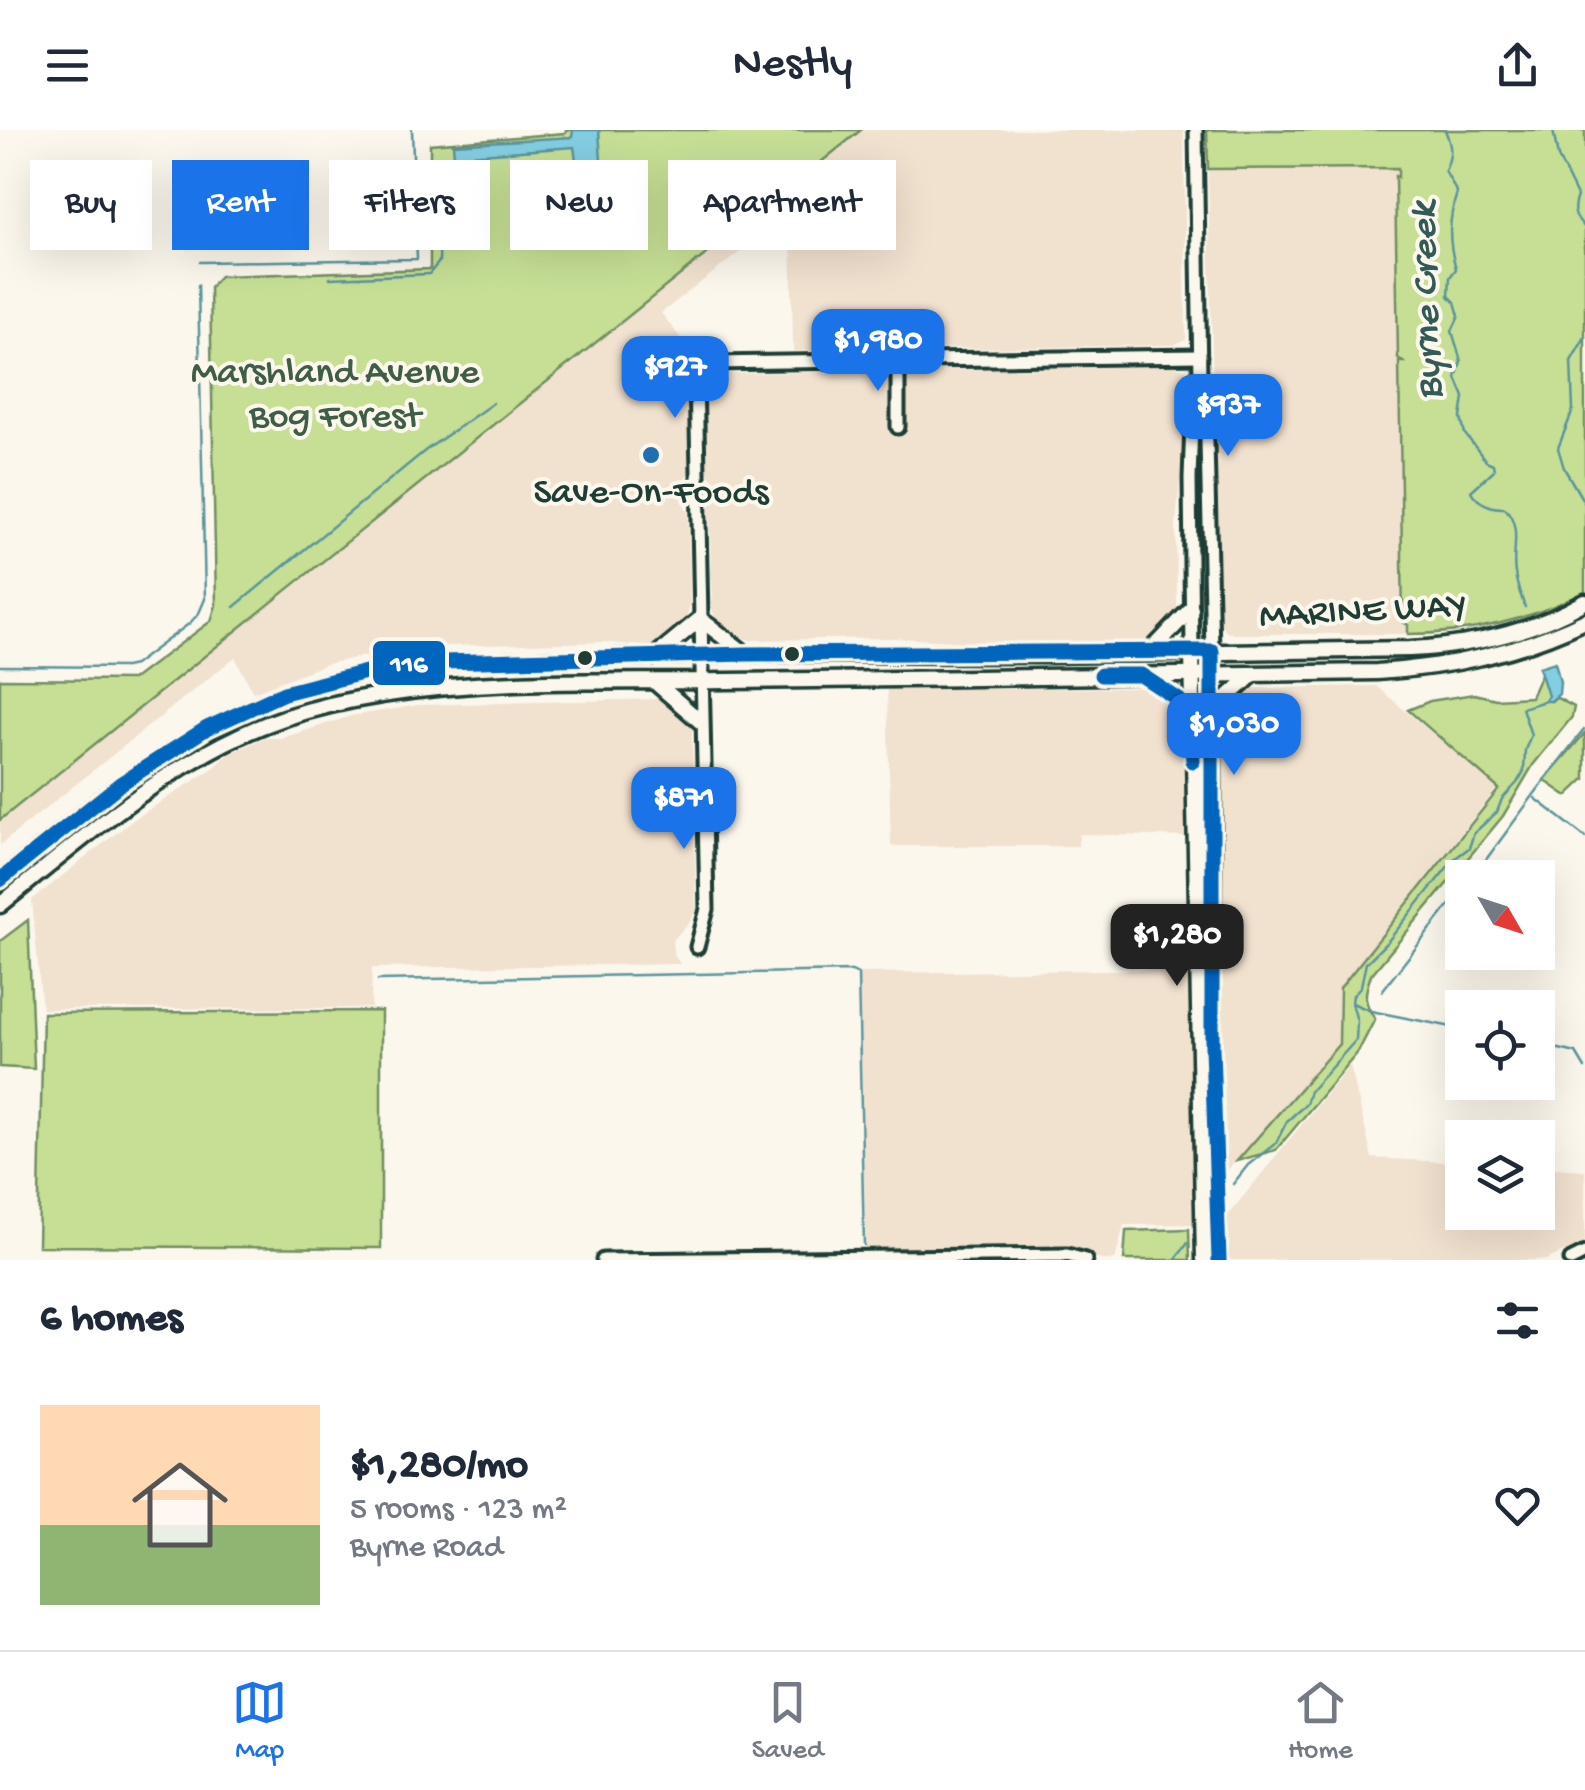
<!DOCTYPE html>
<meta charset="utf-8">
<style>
:root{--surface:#fff;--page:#f2f2f3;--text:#1f2937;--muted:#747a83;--line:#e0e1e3;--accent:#1a73e8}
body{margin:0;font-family:"Gochi Hand",sans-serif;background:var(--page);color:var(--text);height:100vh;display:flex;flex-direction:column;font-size:38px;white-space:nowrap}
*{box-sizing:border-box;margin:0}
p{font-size:32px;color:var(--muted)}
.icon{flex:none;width:55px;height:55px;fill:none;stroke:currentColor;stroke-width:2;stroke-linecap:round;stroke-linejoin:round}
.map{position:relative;height:1130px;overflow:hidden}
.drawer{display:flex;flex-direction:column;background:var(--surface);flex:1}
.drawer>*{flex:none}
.top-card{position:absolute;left:30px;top:30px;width:1000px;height:90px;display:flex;gap:20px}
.needle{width:65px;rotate:129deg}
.tools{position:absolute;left:1445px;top:730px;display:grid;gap:20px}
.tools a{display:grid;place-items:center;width:110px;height:110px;border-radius:0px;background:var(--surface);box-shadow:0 10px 40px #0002;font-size:50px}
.price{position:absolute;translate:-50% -85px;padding:0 22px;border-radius:20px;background:var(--accent);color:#fff;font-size:32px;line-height:65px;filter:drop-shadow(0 2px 5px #0008)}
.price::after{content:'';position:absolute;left:50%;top:60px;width:30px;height:22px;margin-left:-15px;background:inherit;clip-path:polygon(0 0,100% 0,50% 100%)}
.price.on{background:#222;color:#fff}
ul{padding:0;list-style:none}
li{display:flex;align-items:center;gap:30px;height:250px;padding:0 40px}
li span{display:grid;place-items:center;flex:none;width:280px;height:200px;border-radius:0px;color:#555}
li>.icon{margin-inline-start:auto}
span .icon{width:120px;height:120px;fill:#fffc;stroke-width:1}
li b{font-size:42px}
h2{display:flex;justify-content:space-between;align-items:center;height:120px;padding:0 40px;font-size:42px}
.pill{padding:0 35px;border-radius:0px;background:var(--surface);box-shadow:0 10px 40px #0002;font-size:35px;line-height:90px}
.pill.on{background:var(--accent);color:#fff}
header{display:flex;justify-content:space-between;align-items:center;height:130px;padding:0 40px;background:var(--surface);font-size:45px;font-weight:600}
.menu{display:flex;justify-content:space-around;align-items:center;height:140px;border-top:2px solid var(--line);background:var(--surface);font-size:28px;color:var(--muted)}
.menu a{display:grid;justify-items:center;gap:5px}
.menu .on{color:var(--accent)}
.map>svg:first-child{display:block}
</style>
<header><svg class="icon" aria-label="menu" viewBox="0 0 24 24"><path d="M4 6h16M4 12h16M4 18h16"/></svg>Nestly<svg class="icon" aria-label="share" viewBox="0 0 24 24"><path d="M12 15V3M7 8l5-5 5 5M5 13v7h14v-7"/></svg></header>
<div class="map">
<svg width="1585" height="1130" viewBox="0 0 1585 1130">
<rect width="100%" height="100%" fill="#fbf7ec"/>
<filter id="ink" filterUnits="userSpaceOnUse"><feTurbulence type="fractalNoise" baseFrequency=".01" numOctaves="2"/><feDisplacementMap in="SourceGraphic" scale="20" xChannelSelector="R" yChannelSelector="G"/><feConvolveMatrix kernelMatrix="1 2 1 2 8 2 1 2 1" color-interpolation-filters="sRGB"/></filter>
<g filter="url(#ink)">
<g fill="#f1e1cf">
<path d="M861,0h323l2,210 -13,5 -380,6 -2,-128 -3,-8 -127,98 36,46 -7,14 2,94 -9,15 -1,18 6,13 2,90 -4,18 -10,12 -26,14 -47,-5 -194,5 -83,17 -73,28 -18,-35 -235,188v-25z"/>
<path d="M1398,38l10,466h-175l-9,-4 -6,-13 -10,-448z"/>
<path d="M1175,236l11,4 3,11 -13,142 1,86 -2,9 -15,18 -17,6 -122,2 -128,-6 -141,2 -18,-3 -16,-12 -6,-16 -3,-103 7,-11 -1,-13 -10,-13 -2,-71 10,-20 9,-4z"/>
<path d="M1376,556l121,102 -158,200 -1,56 -115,131 -4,-433 7,-27 7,-15 21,-12z"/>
<path d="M1146,558l14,2 20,25 6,25 5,97 -112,-3 -1,12h-187l-4,-157z"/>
<path d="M660,569l10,2 19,19 3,8 4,181 -5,11 -19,21 1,12 7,11 -308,4 -1,40 -329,1 -10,-109 101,-80 82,-53 13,-13 36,-16h18l69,-22 68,-11z"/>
<path d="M1193,839l4,255 -73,1 -9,35h-14l-24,-10 -211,2 -7,-279z"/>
<path d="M1350,935l22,93 90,5v49h76v-45l47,3v72l-39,18h-321l-1,-40z"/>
</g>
<g fill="#c6df95" stroke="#728e64" stroke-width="2.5">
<path d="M566,0h295l-861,690v-141l132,1 79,-59 5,-16 -6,-318 10,-11 210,-7v-125l135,-11z"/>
<path d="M1207,0h378v462c-57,28 -113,42 -177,42v-9l-5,-3 -4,-260h4l-5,-4 -3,-182 3,1v-9l-190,1z"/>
<path d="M1541,544l10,27 6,-3 17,9 -2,10 -39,48 -30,51 -132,159c-7,19 -8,26 4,44l-17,33 -82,98 -39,11 102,-117 1,-56 159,-199 -91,-79 22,-9 44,-7 22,5 35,-2z"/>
<path d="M1585,603v46l-18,17 -23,-16z"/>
<path d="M28,790l6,149 -34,-2v-126z"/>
<path d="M381,881v237l-343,-2 5,-233z"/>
<path d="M1189,1099l1,31h-66l2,-29z"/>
</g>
<g fill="#83cee2" stroke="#5b949c" stroke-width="2.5">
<path d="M573,0h26l7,107 -18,3 -14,-93 -120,9 -1,-12 119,-7z"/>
<path d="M1555,532l5,20 -1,12 -8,7h-6l3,-5 -9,-29z"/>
</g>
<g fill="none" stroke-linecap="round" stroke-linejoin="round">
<g stroke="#5b949c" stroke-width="2.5">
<path d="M1445,0c7,16 7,25 0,41l12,22c-9,27 -9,49 -1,76l-6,8 -1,19 6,6 4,14 -7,15 9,30 -5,17 8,19 -3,21 4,16 21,27 7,3 1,6 -23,21c6,12 22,18 34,17 18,20 6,42 10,65 1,11 6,23 10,34"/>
<path d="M1553,0l5,27 19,39c-6,17 -2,20 8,32"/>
<path d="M200,132l217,-3 -5,-129"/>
<path d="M330,148l99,-4 10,-12 1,-43"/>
<path d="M1585,207l-14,24 2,49 -15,38 6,20 21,36"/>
<path d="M234,477l192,-157 67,-47"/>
<path d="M0,536l125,1 9,-2 56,-42 9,-10 6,-14 -7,-314"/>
<path d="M1535,668l50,39"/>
<path d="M1472,748c38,-49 72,-100 112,-148"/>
<path d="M378,850l474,-9 6,3 6,271"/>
<path d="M1382,861l80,-102"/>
<path d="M1352,873l19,8 91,18"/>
<path d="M1538,914l38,9 9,15"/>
<path d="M1233,1054l15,-19 28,-22 11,-22 19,-17 4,-13 46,-51 1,-19 -5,-18 1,-8 8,-9 5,-23 22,-22 66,-82 15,-11 5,-15 23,-21 5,-13 15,-16 7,-12 1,-21 6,-15 -9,-27 23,-7"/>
<path d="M1175,1130l13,-17"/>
</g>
<defs>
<g id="minor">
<path d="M1196,0l4,248 6,21 6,252"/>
<path d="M898,231v66"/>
<path d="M1192,522l-2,-174 3,-82 7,-18"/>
<path d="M697,817l10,-38 -11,-533 8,-10 10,-3 486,-7"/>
<path d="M603,1130l464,-5 18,5"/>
<path d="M1571,1130l14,-7"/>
</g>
<g id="major">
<path d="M1212,521c2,122 1,244 0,366 -1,81 5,162 7,243"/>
<path d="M1192,522l12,608"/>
<path d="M1149,523l42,-44"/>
<path d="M654,527l46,-38 46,35"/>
<path d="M1143,546l31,19 17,21"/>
<path d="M655,552l46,40"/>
<path d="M1213,595l16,-29 22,-20"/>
<path d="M0,750l120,-96 87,-56 77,-35 117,-30 346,-9 302,1 361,-6c62,-3 121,-16 175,-47"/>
<path d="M0,775c76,-61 151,-128 241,-170 137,-64 335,-52 485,-54 217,-3 434,-4 651,-9 73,-5 141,-19 208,-51"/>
</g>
</defs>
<use href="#minor" stroke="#1f3d34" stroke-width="19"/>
<use href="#major" stroke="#1f3d34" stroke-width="21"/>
<use href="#minor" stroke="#fbf7ec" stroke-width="11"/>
<use href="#major" stroke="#fbf7ec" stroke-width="14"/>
<defs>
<g id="bus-1">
<path d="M1101,545h40l38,25 12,16 2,45"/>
<path d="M0,750l120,-96 87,-56 77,-35 117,-30 346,-9 465,-3v396l7,213"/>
</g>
</defs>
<use href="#bus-1" stroke="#fbf7ec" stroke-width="22"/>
<use href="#bus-1" stroke="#0065bd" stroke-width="15"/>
</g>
</g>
<circle fill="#1f6fb2" stroke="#fbf7ec" stroke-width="4" cx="651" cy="325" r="10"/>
<g fill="#1f3d34" stroke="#fbf7ec" stroke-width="4">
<circle cx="792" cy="524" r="9"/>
<circle cx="585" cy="528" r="9"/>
</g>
<g text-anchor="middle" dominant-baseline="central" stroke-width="8" stroke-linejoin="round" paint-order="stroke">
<g font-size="38" fill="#405d47" stroke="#fbf7ec">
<text x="335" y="244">Marshland Avenue<tspan x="335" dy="44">Bog Forest</tspan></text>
</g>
<g font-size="38" fill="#1f3d34" stroke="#fbf7ec">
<text x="651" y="364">Save-On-Foods</text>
</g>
<g font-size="38" fill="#1f3d34" stroke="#fbf7ec">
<text transform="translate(1363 483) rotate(-3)">MARINE WAY</text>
</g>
<g font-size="40" font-style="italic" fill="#335a57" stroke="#fbf7ec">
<text transform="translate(1429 171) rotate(-92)">Byrne Creek</text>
</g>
</g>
<rect stroke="#fbf7ec" stroke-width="4" x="371" y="509" width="76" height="48" rx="10" fill="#0065bd"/>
<g font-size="28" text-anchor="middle" font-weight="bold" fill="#fff">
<text x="409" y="542">116</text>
</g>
</svg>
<div class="tools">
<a><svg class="needle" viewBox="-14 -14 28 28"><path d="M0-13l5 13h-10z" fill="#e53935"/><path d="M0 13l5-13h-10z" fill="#747a83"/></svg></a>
<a><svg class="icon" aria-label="locate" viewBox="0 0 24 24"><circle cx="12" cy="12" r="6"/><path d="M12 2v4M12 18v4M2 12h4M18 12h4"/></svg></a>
<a><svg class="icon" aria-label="layers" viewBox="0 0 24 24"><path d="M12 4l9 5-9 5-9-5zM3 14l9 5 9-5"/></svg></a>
</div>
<b class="price" style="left:878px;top:264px">$1,980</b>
<b class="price" style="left:675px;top:291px">$927</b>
<b class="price" style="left:1228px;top:329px">$937</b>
<b class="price" style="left:1234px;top:648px">$1,030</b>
<b class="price" style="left:684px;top:722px">$871</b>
<b class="price on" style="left:1177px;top:859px">$1,280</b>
<div class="top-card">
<a class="pill">Buy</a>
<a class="pill on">Rent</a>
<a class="pill">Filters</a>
<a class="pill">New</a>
<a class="pill">Apartment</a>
</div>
</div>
<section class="drawer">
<h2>6 homes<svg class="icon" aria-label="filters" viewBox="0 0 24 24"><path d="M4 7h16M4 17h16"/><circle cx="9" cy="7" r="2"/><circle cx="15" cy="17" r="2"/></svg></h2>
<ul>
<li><span style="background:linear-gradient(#ffd9b3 60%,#8fb573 0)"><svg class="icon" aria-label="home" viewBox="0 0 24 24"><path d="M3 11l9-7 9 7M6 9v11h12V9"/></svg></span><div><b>$1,280/mo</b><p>5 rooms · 123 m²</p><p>Byrne Road</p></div><svg class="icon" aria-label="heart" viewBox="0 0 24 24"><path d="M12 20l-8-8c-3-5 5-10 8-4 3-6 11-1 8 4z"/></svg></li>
</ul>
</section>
<nav class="menu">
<a class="on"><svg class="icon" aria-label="map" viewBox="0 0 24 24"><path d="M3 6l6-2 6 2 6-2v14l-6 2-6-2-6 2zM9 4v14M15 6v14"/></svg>Map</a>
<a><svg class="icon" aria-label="saved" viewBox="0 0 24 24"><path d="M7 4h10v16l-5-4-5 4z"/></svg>Saved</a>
<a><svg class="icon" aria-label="home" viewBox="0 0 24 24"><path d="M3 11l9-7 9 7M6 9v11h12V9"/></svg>Home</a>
</nav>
